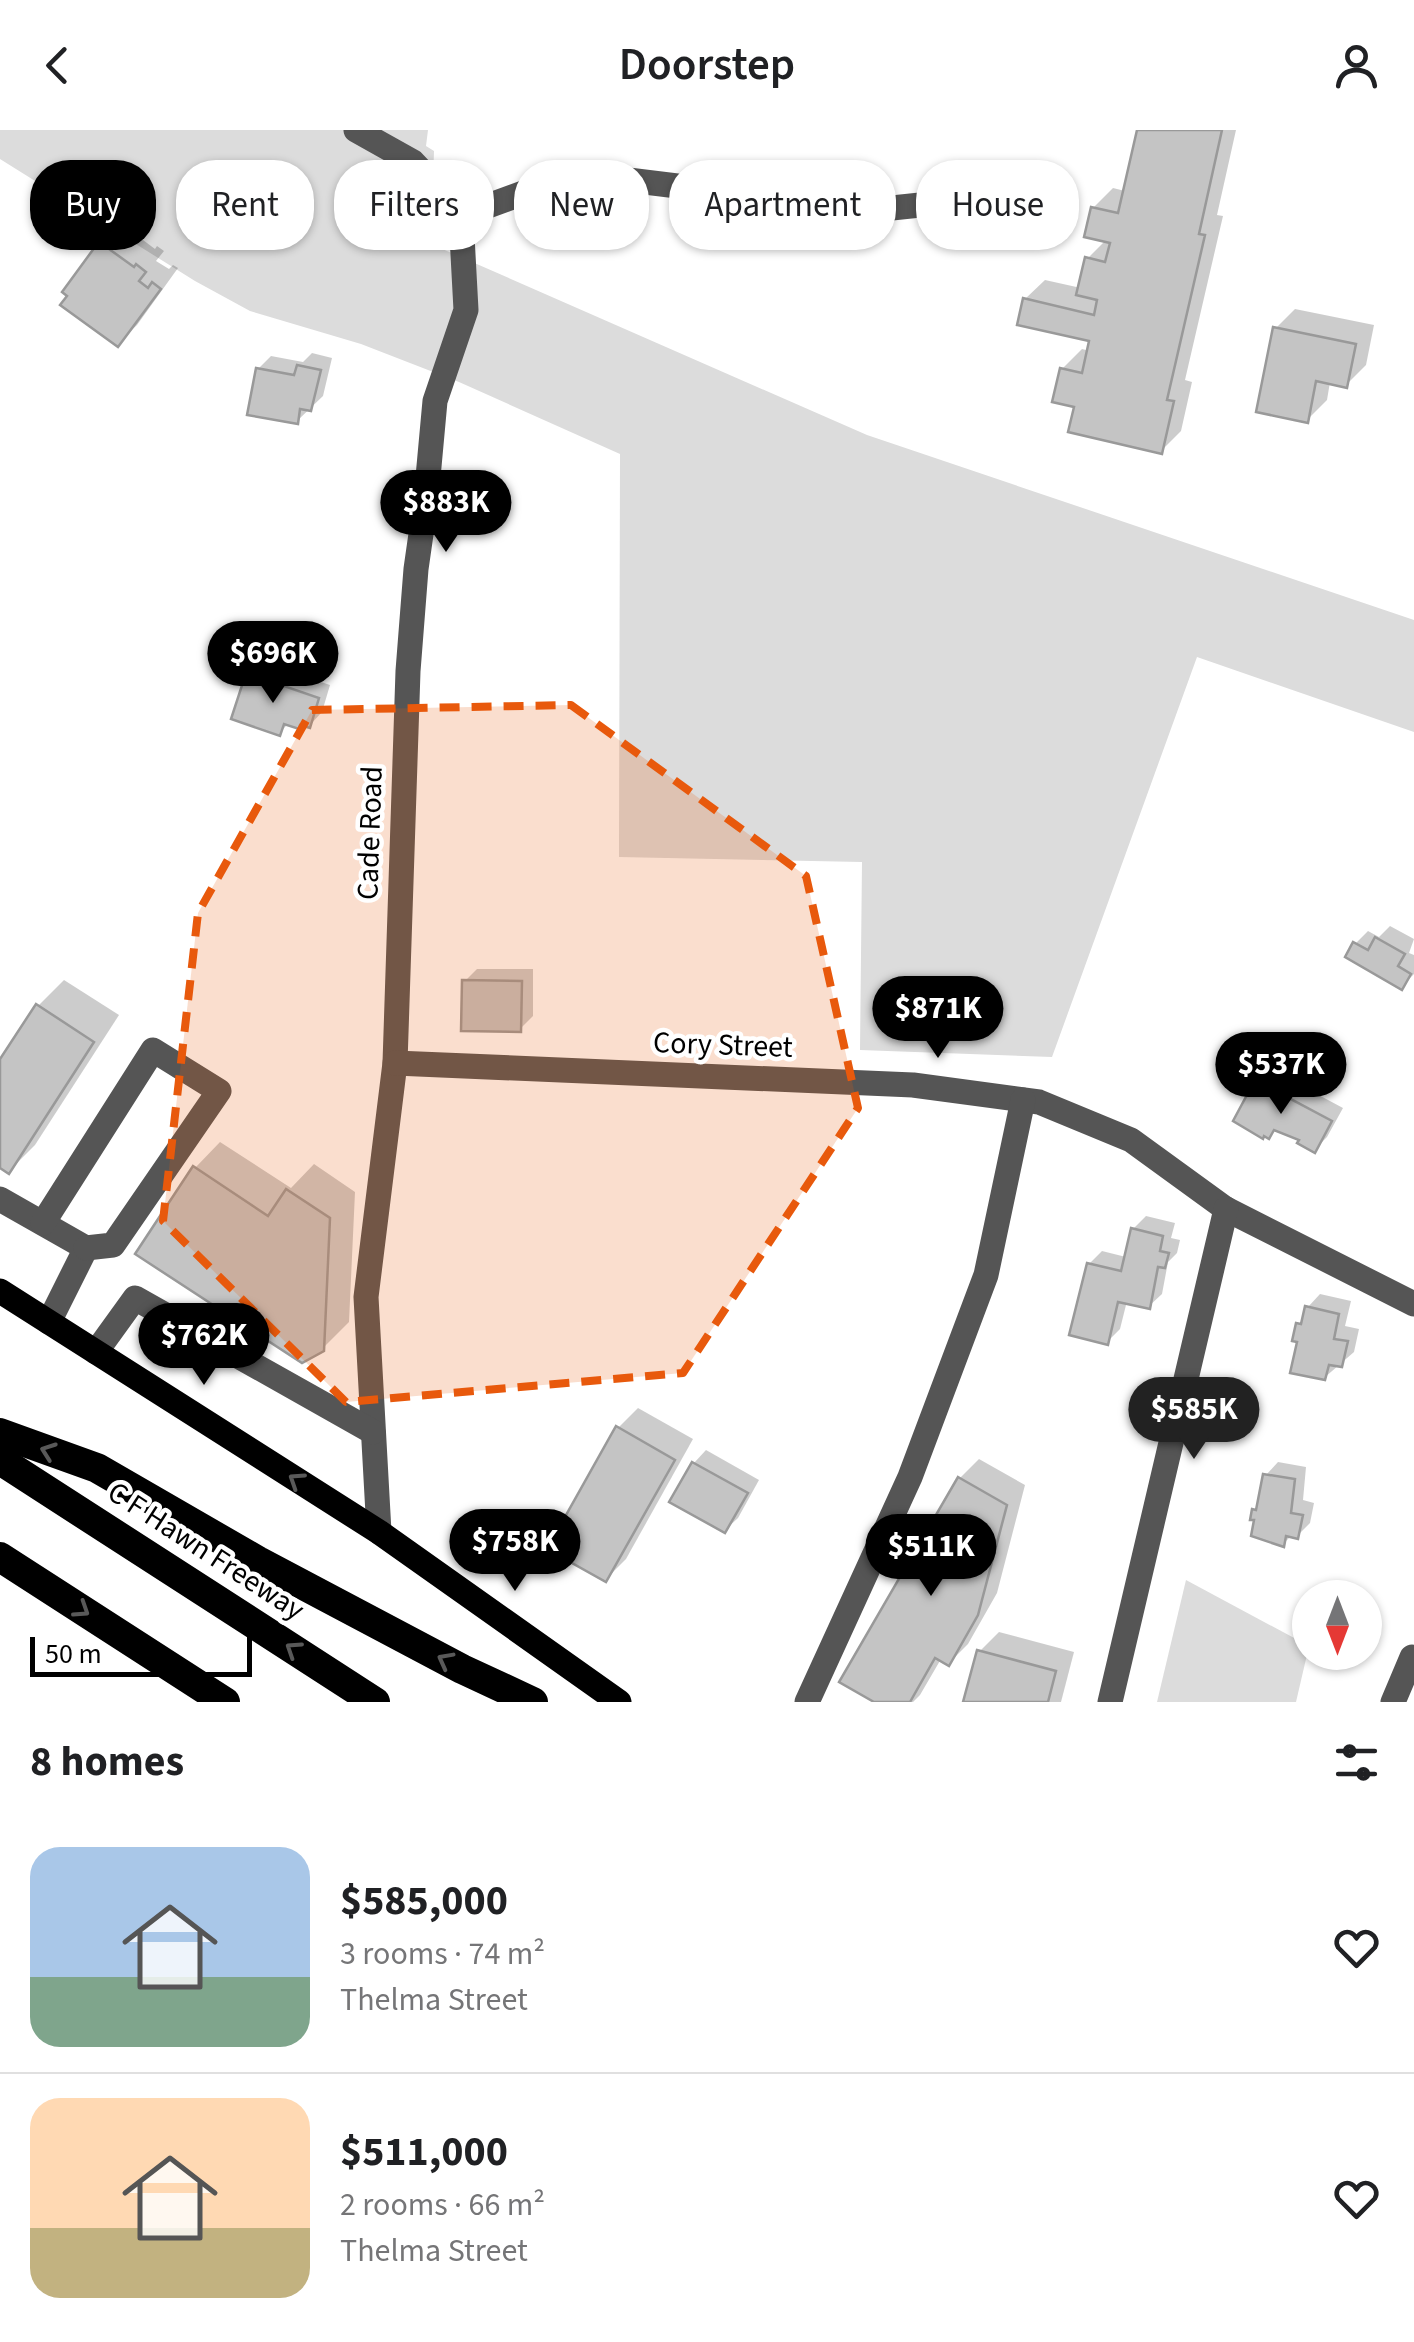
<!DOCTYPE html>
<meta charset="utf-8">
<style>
:root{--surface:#fff;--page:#f2f2f2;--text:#202124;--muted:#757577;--line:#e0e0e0;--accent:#000}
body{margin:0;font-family:"Source Sans 3",sans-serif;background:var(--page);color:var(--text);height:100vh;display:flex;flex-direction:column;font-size:38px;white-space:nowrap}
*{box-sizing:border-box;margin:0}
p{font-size:32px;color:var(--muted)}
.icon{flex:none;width:55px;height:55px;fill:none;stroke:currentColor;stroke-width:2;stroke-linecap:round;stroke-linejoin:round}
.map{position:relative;height:1572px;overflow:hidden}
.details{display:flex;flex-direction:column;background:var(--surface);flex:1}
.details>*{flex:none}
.guide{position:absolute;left:30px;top:30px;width:1355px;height:90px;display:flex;gap:20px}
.needle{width:65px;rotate:180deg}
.fabs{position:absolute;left:1292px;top:1450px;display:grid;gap:20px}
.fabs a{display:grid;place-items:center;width:90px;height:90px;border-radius:50%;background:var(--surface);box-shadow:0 2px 8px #0004;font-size:50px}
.scale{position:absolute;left:30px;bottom:25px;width:222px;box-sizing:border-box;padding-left:10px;border:5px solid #000;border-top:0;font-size:28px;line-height:35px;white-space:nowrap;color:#000;-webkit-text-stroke:8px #fff;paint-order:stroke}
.price{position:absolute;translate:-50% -85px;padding:0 22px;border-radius:35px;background:var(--accent);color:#fff;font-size:32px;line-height:65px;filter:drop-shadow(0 2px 5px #0008)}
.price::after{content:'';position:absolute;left:50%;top:60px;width:30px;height:22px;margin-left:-15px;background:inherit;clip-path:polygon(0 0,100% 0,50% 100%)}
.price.current{background:#222;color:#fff}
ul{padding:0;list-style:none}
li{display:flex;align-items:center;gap:30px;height:250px;padding:0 30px}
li+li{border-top:2px solid var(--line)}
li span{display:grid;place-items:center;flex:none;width:280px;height:200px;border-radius:30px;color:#555}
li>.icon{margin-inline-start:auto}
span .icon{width:120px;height:120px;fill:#fffc;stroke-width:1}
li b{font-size:42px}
h2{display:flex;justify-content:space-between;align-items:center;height:120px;padding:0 30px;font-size:42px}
.pill{padding:0 35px;border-radius:40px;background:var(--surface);box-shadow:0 2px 8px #0004;font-size:35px;line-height:90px}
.pill.current{background:var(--accent);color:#fff}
header{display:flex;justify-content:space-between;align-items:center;height:130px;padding:0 30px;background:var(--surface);font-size:45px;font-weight:600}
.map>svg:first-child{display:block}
</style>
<header><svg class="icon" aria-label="back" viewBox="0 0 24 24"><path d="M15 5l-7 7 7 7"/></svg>Doorstep<svg class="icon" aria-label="person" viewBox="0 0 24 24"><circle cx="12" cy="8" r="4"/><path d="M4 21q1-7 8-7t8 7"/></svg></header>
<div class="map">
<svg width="1414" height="1572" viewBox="0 0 1414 1572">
<rect width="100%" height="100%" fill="#fff"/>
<g fill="#dcdcdc">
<path d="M0,0h428l-2,16 8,5 -3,93 436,191 547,185v112l-217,-75 -145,400 -192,-7 2,-188 -243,-5 1,-403 -161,-72 -98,-38 -111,-33 -55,-30 -195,-122z"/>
<path d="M1186,1450l123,66 -13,56h-139z"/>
</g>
<g fill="#0003">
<path d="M1139,0h97l-19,85 6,1 -38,164 7,2 -11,49 -20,20 -84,-46 -15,-36 20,-20 8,2 2,-11 -67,-41 20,-19 36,8 6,-29 19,-19 -13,-32 20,-20 12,3z"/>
<path d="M124,88l7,5 -4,5 28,21 2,-3 7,5 -8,10 13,8 4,-4 5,3 -41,57 -20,19 -12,-107z"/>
<path d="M1295,179l79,16 -8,40 -20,20 -16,-3 -3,18 -20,20 -31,-92z"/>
<path d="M312,223l20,5 -9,38 -26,25 -39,-52 13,-13 32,6z"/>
<path d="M261,532l69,23 -8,27 -12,13 -21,-2 -10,10 -31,-59z"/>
<path d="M1390,796l24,13 -5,14 5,2v19l-13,13 -46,-43 13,-13 11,6z"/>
<path d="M477,839h56v47l-13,13 -56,-47z"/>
<path d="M64,850l55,35 -84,130 -26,26 -9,-6v-101l38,-58z"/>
<path d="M1270,939l73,39 -16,29 -13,13 -12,-11 -25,-11 -8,8 -12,-54z"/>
<path d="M220,1012l71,46 23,-24 41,28 -6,130 -27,27 -127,-181z"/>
<path d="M1146,1086l29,7 -4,15 9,2 -3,13 -9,9 -6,32 -13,12 -22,-5 -7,28 -13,13 -18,-78 13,-13 24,6 7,-28z"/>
<path d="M1320,1164l31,7 -6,25 14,3 -5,23 -30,26 -24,-38 -2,-15 7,-7 3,-11z"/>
<path d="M638,1278l55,31 -67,120 -20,20 12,-151z"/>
<path d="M706,1320l53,30 -21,38 -13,12 -31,-67z"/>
<path d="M979,1329l46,26 -28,108 -29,51 -19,19 -8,-4 -21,36 -7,7h-34l81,-224z"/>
<path d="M1278,1332l28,5 -3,33 11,3 -4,20 -13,13 -5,-1 -9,9 -29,-33 6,-6 6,-30z"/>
<path d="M999,1502l75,20 -13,50h-95l13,-50z"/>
</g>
<g fill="#c4c4c4" stroke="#999" stroke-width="2.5">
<path d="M1137,0h85l-23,104 6,1 -38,165 7,1 -12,53 -94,-22 6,-25 -22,-5 8,-34 22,5 7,-32 -72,-16 6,-27 71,17 3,-15 -21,-5 9,-38 20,5 5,-19 -26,-6 7,-30 27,6z"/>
<path d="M103,106l10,7 -4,6 25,18 2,-3 10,8 -7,9 9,7 4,-6 9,7 -43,58 -58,-42 7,-9 -5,-4z"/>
<path d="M1273,197l83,17 -9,44 -31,-7 -8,42 -52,-11z"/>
<path d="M297,235l24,5 -10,41 -11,-2 -2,15 -51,-9 9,-47 38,7z"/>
<path d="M246,543l73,25 -9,30 -10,-3 -1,4 -15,-5 -4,12 -49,-17z"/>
<path d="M1375,807l30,17 -7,12 13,8 -9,16 -57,-33 8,-15 15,8z"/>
<path d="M462,850l60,1 -1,51 -60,-1z"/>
<path d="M36,874l58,38 -85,132 -9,-6v-109z"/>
<path d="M1255,950l77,41 -17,32 -18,-10 2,-3 -25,-10 -5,9 -5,-3 -1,3 -30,-18z"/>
<path d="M193,1036l75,50 18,-27 44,29 -6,133 -22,12 -167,-109z"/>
<path d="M1131,1098l32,8 -3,15 9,2 -4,15 -7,-1 -8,42 -32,-7 -10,43 -39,-10 18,-72 34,8z"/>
<path d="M1305,1176l34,8 -5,25 14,2 -6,26 -13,-2 -4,15 -35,-7 7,-31 -5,-1 4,-18 5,1z"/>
<path d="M616,1296l59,34 -69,122 -59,-33z"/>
<path d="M692,1332l56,31 -23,40 -56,-31z"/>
<path d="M1263,1344l32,5 -4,34 12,2 -5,24 -12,-3 -2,11 -33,-11 3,-16h-4l2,-11 4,1z"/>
<path d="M958,1347l49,28 -29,110 -29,51 -14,-8 -25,44h-36l-35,-20z"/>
<path d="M977,1520l79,21 -8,31h-85z"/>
</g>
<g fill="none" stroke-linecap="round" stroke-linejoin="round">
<g stroke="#555" stroke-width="25">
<path d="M356,0l57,32 35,37 14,37 4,74 -31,91 -9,98 -10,70 -8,102 -13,392 -29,234 13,235"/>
<path d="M455,88l82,-30 43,-10h32l261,32 85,-9 77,9"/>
<path d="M395,933l518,22 126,17 92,38 95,69 188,95"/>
<path d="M0,1069l86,49 -37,74"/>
<path d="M43,1093l110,-173 66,41 -106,154 -27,3"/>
<path d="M96,1222l39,-54 238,134"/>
<path d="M807,1572l103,-225 76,-202 37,-175"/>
<path d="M1110,1572l116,-493"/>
<path d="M1393,1572l19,-45"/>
</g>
<path stroke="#000" stroke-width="25" d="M0,1161l379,241 240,170"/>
<g stroke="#000" stroke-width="30">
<path d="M0,1303l97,35 161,93 204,108 71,33"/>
<path d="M0,1330l375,242"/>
<path d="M0,1427l225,145"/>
</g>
</g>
<defs><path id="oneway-chevron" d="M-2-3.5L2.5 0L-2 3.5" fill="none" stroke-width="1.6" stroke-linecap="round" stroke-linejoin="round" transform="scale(2.5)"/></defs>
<g stroke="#595959">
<use href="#oneway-chevron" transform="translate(48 1321) rotate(-160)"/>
<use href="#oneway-chevron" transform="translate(296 1350) rotate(-147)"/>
<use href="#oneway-chevron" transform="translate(82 1480) rotate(33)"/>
<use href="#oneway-chevron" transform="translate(293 1519) rotate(-147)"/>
<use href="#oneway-chevron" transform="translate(445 1530) rotate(-152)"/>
</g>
<path fill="#e8590c" fill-opacity="0.2" stroke="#e8590c" stroke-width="8" stroke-dasharray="20 12" stroke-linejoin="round" d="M571,575l235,171 52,232 -175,265 -337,29 -183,-181 35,-308 114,-203z"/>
<g text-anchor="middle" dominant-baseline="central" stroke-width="9" stroke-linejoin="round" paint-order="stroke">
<g font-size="30" fill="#000" stroke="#fff">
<text transform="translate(370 703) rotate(-88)">Cade Road</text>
<text transform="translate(723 915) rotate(2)">Cory Street</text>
<text transform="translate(206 1421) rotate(33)">C F Hawn Freeway</text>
</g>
</g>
</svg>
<div class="fabs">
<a><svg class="needle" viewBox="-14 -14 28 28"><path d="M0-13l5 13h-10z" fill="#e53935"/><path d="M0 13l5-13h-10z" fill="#757577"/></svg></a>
</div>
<div class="scale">50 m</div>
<b class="price" style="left:446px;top:425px">$883K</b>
<b class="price" style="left:273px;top:576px">$696K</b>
<b class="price" style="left:938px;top:931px">$871K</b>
<b class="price" style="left:1281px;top:987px">$537K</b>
<b class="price" style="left:204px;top:1258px">$762K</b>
<b class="price current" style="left:1194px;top:1332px">$585K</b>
<b class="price" style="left:515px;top:1464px">$758K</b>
<b class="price" style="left:931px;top:1469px">$511K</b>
<div class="guide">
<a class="pill current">Buy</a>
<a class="pill">Rent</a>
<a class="pill">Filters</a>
<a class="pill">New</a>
<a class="pill">Apartment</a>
<a class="pill">House</a>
</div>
</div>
<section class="details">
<h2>8 homes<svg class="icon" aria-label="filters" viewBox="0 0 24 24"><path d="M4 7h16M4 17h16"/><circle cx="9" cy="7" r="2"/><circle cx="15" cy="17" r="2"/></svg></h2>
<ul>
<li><span style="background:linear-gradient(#a9c7e8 65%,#7fa58c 0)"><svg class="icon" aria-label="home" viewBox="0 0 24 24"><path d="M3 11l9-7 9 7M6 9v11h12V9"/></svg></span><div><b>$585,000</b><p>3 rooms · 74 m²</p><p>Thelma Street</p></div><svg class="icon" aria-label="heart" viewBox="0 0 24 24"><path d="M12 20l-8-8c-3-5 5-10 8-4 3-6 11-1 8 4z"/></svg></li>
<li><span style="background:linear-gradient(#ffd9b3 65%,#c2b280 0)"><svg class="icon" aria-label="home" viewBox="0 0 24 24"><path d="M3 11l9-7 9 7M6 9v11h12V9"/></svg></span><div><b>$511,000</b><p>2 rooms · 66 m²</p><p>Thelma Street</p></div><svg class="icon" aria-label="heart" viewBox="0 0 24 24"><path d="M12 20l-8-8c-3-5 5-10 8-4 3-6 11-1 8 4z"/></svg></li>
</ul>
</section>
